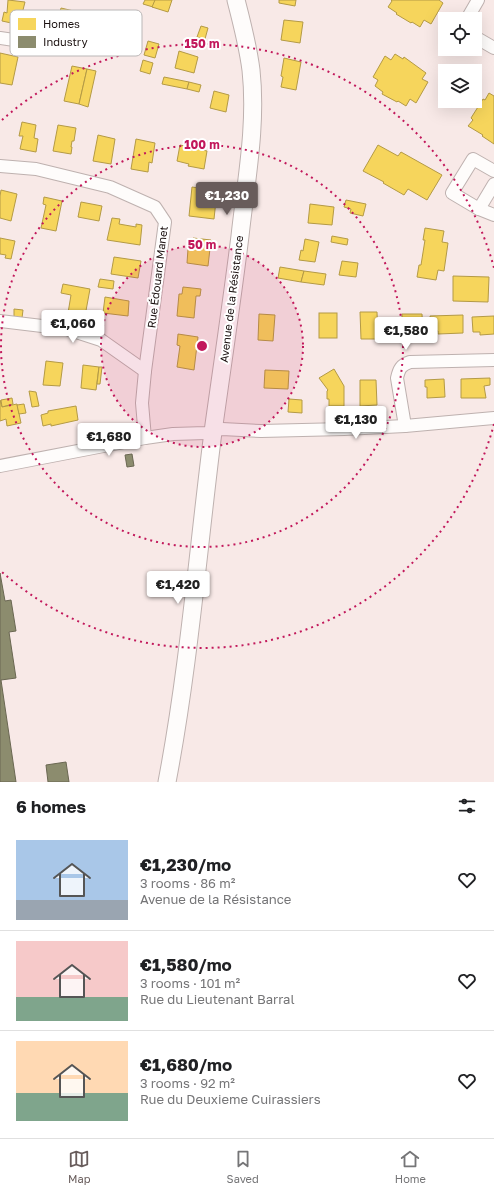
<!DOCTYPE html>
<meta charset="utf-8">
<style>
:root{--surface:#fff;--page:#f6f6f6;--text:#202124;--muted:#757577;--line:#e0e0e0;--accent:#685c5b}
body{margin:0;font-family:"Golos Text",sans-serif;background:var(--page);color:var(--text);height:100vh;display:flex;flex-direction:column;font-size:15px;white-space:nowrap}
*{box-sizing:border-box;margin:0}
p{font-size:13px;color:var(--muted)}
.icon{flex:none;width:22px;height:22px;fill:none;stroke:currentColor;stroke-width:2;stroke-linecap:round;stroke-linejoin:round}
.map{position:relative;height:782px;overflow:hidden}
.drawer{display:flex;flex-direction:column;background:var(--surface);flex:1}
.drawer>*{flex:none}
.fabs{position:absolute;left:438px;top:12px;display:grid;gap:8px}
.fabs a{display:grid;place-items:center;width:44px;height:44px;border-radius:0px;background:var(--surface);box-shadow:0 4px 16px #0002;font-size:20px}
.price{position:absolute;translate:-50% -34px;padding:0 9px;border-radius:4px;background:#fff;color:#222;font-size:13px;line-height:26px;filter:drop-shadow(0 1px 2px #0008)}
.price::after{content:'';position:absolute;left:50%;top:24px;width:12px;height:9px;margin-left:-6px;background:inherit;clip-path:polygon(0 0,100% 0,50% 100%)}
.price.selected{background:var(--accent);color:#fff}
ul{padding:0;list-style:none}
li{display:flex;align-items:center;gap:12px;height:100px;padding:0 16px}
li+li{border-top:1px solid var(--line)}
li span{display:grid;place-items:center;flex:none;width:112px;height:80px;border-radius:0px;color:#555}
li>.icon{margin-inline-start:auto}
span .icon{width:48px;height:48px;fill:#fffc;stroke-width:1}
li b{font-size:17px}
h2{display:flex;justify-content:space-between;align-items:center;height:48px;padding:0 16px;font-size:17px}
.tabs{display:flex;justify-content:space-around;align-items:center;height:56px;border-top:1px solid var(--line);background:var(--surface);font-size:11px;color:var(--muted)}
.tabs a{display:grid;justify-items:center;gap:2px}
.tabs .selected{color:var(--accent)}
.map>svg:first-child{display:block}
</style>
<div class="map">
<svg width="494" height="782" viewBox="0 0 494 782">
<rect width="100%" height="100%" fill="#f8e9e7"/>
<g fill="#f6d55c" stroke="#b49a45">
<path d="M8,0l17,2 -4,16 -3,-1 -2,7 -14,-3 2,-9 3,1z"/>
<path d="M145,0h10l-2,7 -10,-3z"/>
<path d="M155,0h17l-4,12 -16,-5z"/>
<path d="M279,0h17l-1,6 -16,-3z"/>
<path d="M391,0h48l4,3 -12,21 -7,-4 -4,7 -8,-5 -1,1 -15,-9 1,-1 -9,-6 4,-6z"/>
<path d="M61,8l17,4 -8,29 -17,-4z"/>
<path d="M284,20l19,2 -3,21 -19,-3z"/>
<path d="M201,26l7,2 -3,11 -8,-2z"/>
<path d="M148,41l11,3 -4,14 -11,-3z"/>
<path d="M179,51l19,6 -4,16 -19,-5z"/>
<path d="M0,53l18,4 -6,28 -12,-2z"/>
<path d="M395,54l8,5 1,-2 22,16 -4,6 6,3 -12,21 -6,-4 -4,7 -8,-5 -1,1 -15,-8 1,-2 -8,-6 3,-6 -5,-3 12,-21 6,4z"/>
<path d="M284,58l17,4 -5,28 -15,-3 2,-10 -2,-1z"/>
<path d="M143,60l10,3 -3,11 -10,-3z"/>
<path d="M72,66l15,3 -8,35 -15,-3z"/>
<path d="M87,69l9,2 -8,36 -9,-3z"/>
<path d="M164,77l25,5 -2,7 -25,-5z"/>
<path d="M189,82l12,3 -2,7 -12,-3z"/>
<path d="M214,91l15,4 -3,17 -16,-4z"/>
<path d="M489,93l5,3v48l-12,-8 1,-1 -15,-9 5,-6 -2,-2 12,-19 2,1z"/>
<path d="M22,122l14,3 -2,13 4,1 -2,13 -16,-3 3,-13h-4z"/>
<path d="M58,125l18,3 -2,13h-2l-1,6h1l-1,7 -18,-3z"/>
<path d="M98,135l17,4 -4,25 -18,-3z"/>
<path d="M136,139l19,4 -3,20 -3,-1 -1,10 -17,-3z"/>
<path d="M180,145l27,6 -3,18 -16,-3 1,-2 -12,-3z"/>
<path d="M378,145l20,11 3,-4 41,23 -15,25 -19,-11 -4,6 -21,-12 1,-1 -21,-11z"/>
<path d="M192,187l25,4 -3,28 -25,-3z"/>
<path d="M1,190l16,4 -6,27 -11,-3v-22z"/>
<path d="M44,197l18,4 -6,30 -15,-3 5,-23 -3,-1z"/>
<path d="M346,200l20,4 -3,12 -13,-3 1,-4 -7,-2z"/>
<path d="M81,202l21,4 -3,15 -21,-4z"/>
<path d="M310,204l24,3 -2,18 -24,-2z"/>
<path d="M112,218l8,1 -1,5 17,3v-3l6,1 -2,20 -33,-5z"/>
<path d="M425,228l19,3 -2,11 6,1 -4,28 -6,-1 -2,10 -19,-3 2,-12h2l4,-25h-2z"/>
<path d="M332,236l16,3 -1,6 -16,-3z"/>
<path d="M0,238l15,3 -4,18 -6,-1 1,-3 -6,-1z"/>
<path d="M193,238l18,2 -3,26 -21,-3 1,-14h5l1,-4h-2z"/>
<path d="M305,239l14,3 -4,20 -16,-2 2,-10 2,1z"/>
<path d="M114,257l27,4 -3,17 -27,-4z"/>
<path d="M342,261l16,2 -2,14 -17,-2z"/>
<path d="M280,267l24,4 -3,11 -23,-4z"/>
<path d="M304,271l22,3 -2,11 -23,-3z"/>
<path d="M453,276l36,1 -1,25 -35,-1z"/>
<path d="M100,279l14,2 -1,8 -15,-2z"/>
<path d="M63,284l27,5 -5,27 -17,-3 3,-18 -10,-2z"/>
<path d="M183,287l18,2 -1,7h-4l-2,22 -17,-2 2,-22h3z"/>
<path d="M105,297l24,4 -1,15 -25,-3z"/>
<path d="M14,309l9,1 -1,8h-8z"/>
<path d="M360,312h17l1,27h-17z"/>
<rect x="319" y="313" width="18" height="25"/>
<path d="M259,314l16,1 -2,26 -15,-1z"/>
<path d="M402,314h20l1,20h-33l-1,-15h13z"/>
<path d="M463,315v18l-25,1v-3h-7l-1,-15z"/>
<path d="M494,316v18l-14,1v-3h-7l-1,-15z"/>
<path d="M178,334l20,3 -4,33 -17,-3 3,-21 -3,-1z"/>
<path d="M46,361l17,2 -3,23 -17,-1z"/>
<path d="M83,365l16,2 -3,23 -15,-2z"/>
<path d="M99,367h3l-2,17h-3z"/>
<path d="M334,369l10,17v20h-15v-7h-2v-8l1,-1 -9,-12z"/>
<path d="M265,370l24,1 -1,18 -24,-1z"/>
<path d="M490,378v7l-6,1 2,12h-25v-19z"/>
<path d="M444,379l1,18 -18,1v-11h-2v-7z"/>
<path d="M360,380h16l1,25 -17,1z"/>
<path d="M29,391l7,1 3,14 -7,1z"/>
<path d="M12,398l1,6 -11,3 -1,-7z"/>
<path d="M289,399l13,1v13l-14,-1z"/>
<path d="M0,400l2,7 15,-3 4,19 -14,3 -1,-7 -6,2z"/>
<path d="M24,404l2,9 -7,1 -2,-9z"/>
<path d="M76,406l2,14 -27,6v-2l-8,2 -2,-11 7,-2v-2z"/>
</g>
<g fill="#8c8c6e" stroke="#6a6752">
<path d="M132,454l2,12 -7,1 -2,-12z"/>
<path d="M0,573l5,28 6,-1 5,31 -7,1 7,46 -15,2 15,102h-16z"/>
<path d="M66,762l3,20h-21l-2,-17z"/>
</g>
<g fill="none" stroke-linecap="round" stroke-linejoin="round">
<defs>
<g id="minor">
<path d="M467,19l11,-19"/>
<path d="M475,37l19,11"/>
<path d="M0,38l41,6"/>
<path d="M0,166l36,3 74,18 45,20 10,15 -20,149 -3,32 3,35"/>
<path d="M494,171l-21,-12 -21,34 27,16 15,6"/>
<path d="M479,209l15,-25"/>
<path d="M0,321l67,8 34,11 44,31"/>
<path d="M405,426l-8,-48c2,-9 4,-13 13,-16l84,-2"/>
<path d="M0,466l145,-28 28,-4 33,-1 16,-4 39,2 83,-2 61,-3 89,-8"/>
</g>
<path id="secondary" d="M167,782c22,-115 31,-233 46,-350 9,-65 19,-131 27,-196 6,-55 17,-111 11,-166 -3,-24 -9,-47 -15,-70"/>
</defs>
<use href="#minor" stroke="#beb1af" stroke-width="14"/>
<use href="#secondary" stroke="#beb1af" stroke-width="19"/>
<use href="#minor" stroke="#fefcfb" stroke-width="12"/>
<use href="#secondary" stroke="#fefcfb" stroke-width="17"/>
</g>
<circle cx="202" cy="346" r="101" fill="#c2185b" fill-opacity=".12"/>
<g fill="none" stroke="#c2185b" stroke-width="2" stroke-dasharray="2 4">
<circle cx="202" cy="346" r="101"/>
<circle cx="202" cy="346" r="201"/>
<path d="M494 424A302 302 0 0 1 2 572M2 120A302 302 0 0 1 494 268"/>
</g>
<g text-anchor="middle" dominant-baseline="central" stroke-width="4" stroke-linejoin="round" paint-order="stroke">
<g font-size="11" fill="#1a100f" stroke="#fff">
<text transform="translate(157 277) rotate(-83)">Rue Édouard Manet</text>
<text transform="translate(231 299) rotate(-83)">Avenue de la Résistance</text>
</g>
</g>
<rect x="10" y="10" width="132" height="46" rx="6" fill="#fff" stroke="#bab7b7" stroke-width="1"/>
<rect x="18" y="18" width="18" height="12" fill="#f6d55c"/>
<rect x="18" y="36" width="18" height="12" fill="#8c8c6e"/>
<g font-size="11" fill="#1a100f">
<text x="43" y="28">Homes</text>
<text x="43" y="46">Industry</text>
</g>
<circle cx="202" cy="346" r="6" fill="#c2185b" stroke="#fff" stroke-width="2"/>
<g font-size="12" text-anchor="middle" font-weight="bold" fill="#c2185b" stroke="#fff" stroke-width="4" stroke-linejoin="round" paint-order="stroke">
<text x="202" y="48">150 m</text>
<text x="202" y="149">100 m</text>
<text x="202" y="249">50 m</text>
</g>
</svg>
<div class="fabs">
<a><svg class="icon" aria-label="locate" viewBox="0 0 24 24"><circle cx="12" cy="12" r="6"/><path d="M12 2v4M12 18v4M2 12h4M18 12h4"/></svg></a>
<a><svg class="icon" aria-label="layers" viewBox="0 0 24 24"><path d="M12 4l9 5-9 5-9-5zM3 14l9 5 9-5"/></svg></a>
</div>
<b class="price selected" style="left:227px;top:216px">€1,230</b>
<b class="price" style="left:73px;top:344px">€1,060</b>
<b class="price" style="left:406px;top:351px">€1,580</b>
<b class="price" style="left:356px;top:440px">€1,130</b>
<b class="price" style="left:109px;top:457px">€1,680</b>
<b class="price" style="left:178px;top:605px">€1,420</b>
</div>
<section class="drawer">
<h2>6 homes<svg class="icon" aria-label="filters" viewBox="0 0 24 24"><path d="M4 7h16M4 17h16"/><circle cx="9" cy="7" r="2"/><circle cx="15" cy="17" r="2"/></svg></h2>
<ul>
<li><span style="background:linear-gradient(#a9c7e8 75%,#9aa5b1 0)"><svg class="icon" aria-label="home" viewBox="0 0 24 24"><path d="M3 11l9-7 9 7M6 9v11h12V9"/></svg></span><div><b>€1,230/mo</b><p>3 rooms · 86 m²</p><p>Avenue de la Résistance</p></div><svg class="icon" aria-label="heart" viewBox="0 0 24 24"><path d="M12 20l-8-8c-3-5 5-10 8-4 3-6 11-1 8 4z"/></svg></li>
<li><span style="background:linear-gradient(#f6c9c9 70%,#7fa58c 0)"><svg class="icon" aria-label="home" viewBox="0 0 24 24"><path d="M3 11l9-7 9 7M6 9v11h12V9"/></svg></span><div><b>€1,580/mo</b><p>3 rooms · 101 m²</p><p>Rue du Lieutenant Barral</p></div><svg class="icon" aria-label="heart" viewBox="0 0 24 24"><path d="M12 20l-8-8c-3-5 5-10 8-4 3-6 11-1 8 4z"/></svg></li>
<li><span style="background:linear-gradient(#ffd9b3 65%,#7fa58c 0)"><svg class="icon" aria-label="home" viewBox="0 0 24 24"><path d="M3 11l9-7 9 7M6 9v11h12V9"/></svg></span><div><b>€1,680/mo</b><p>3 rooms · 92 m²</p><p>Rue du Deuxieme Cuirassiers</p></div><svg class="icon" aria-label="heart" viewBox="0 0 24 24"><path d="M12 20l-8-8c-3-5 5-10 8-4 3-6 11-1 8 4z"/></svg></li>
</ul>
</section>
<nav class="tabs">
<a class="selected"><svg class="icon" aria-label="map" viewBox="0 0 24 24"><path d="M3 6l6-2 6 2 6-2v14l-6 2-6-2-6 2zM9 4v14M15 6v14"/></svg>Map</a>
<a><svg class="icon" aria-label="saved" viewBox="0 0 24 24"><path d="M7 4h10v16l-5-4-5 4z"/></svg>Saved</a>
<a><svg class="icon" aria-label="home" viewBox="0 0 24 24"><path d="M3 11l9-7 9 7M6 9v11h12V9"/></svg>Home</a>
</nav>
